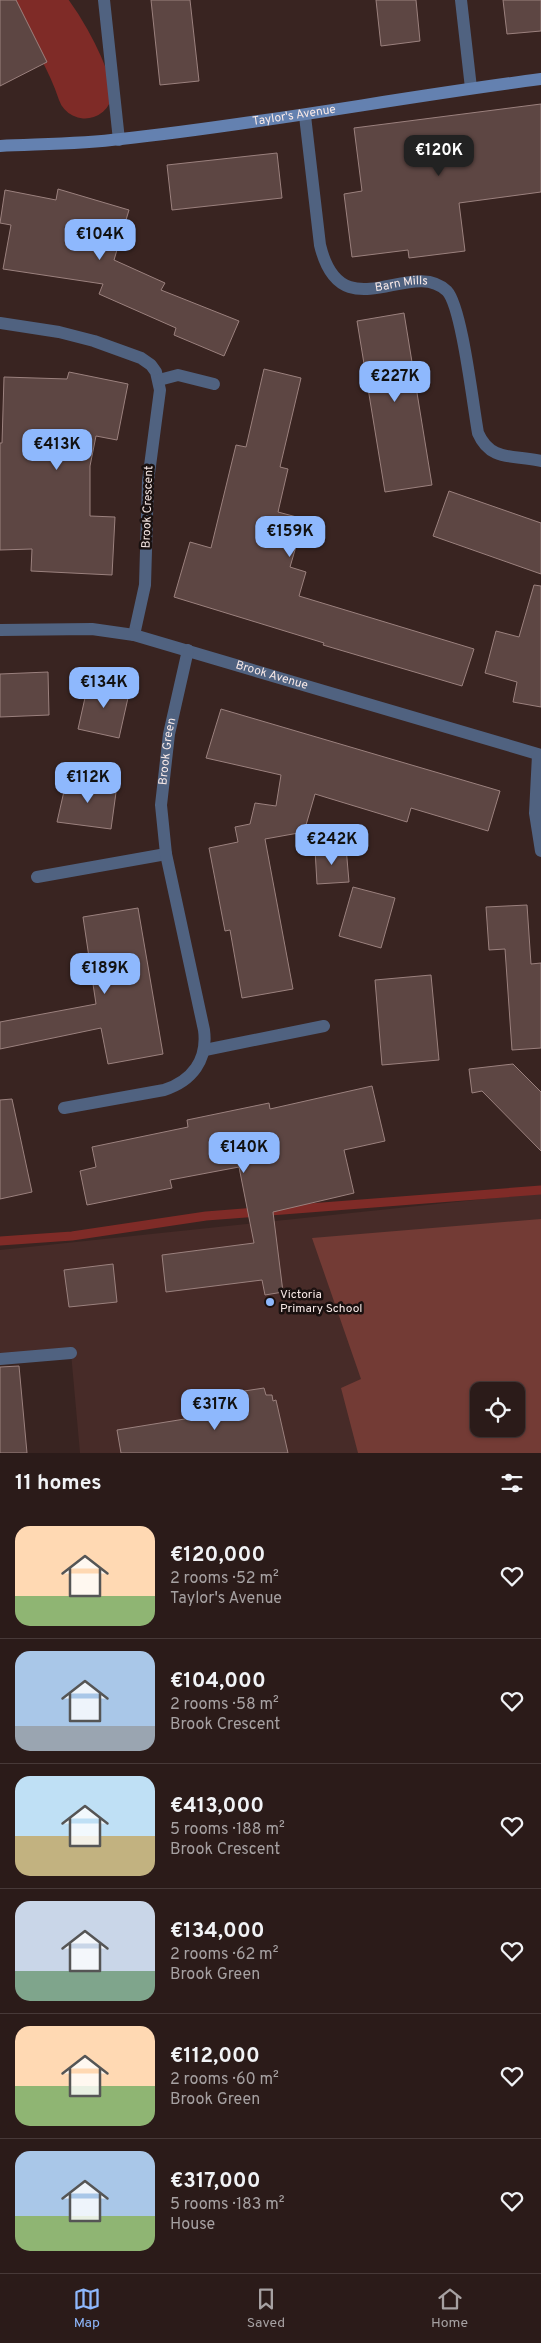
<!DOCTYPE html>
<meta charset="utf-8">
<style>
:root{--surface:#2b1b19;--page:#372826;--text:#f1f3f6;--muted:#a6a1a2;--line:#473938;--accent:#8eb8fd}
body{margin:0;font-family:Overpass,sans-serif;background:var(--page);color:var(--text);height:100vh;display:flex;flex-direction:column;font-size:19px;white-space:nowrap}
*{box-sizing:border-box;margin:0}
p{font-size:16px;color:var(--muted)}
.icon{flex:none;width:28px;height:28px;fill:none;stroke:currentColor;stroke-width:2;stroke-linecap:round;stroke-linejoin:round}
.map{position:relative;height:1453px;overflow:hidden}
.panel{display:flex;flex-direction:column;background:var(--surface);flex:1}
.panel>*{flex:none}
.buttons{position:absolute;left:470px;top:1382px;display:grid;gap:10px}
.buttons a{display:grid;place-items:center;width:55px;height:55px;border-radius:10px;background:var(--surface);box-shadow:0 1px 4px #0004,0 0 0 1px var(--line);font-size:25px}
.price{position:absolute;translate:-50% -42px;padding:0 11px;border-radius:10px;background:var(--accent);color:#111;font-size:16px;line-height:32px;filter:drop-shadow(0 1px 2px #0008)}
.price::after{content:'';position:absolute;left:50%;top:30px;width:15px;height:11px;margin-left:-8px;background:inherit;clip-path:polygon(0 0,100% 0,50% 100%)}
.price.selected{background:#222;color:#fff}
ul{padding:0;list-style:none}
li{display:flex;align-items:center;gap:15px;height:125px;padding:0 15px}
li+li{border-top:1px solid var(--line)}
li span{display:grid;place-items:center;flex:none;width:140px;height:100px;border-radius:15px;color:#555}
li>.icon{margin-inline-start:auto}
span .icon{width:60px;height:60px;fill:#fffc;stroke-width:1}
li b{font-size:21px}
h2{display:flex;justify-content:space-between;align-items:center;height:60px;padding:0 15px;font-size:21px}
.tab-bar{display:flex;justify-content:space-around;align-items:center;height:70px;border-top:1px solid var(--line);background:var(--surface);font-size:14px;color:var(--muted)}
.tab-bar a{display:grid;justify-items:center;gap:2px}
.tab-bar .selected{color:var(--accent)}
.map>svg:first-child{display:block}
</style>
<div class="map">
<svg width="541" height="1453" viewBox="0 0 541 1453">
<rect width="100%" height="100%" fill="#392421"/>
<path fill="#472b28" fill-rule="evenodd" d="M541,1193v260h-461l-9,-100 -71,6v-109zM479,1391h37v38h-37z"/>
<path fill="#733b35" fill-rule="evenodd" d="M541,1219v234h-183l-17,-65 20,-9 -49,-141zM479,1391h37v38h-37z"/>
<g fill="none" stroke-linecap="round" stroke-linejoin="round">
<path stroke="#7f2b27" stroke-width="9" d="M0,1241l72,-5 134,-20 335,-26"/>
<path stroke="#7f2b27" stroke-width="55" d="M33,0c22,23 42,61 52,91"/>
</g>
<g fill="#5d4643" stroke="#9b817e">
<path d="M0,0h16l31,62 -47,24z"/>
<path d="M151,0h39l9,81 -39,4z"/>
<path d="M376,0h40l4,41 -39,5z"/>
<path d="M503,0h38v31l-34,3z"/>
<path d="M541,104v88l-82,11 6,48 -56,7 -1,-8 -56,7 -8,-63 18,-3 -8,-63z"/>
<path d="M277,153l5,45 -110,12 -5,-45z"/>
<path d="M58,189l71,21 -15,50 51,23 -4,7 78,31 -15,35 -50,-21 2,-7 -77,-34 4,-10 -100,-15 8,-44 -11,-2 5,-33 51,10z"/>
<path d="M404,313l28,172 -47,7 -28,-171z"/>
<path d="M264,369l37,9 -21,89 8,2 -10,43 26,7 -14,48 16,5 -7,24 175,53 -12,37 -139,-41 1,-2 -150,-46 16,-55 21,6 25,-103 10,2z"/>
<path d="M69,372l59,12 -11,56 -21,-4 -6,30v50l25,1 -3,58 -81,-4 1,-22 -32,1v-107h2l2,-66 63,2z"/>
<path d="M449,491l92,32v51l-108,-38z"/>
<path d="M534,585l7,1v121l-28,-5 4,-20 -32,-9 11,-42 23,6z"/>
<path d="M48,672l1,43 -49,2v-43z"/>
<path d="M89,680l41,9 -11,49 -41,-9z"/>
<path d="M221,709l279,82 -12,40 -77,-23 -4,14 -92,-28 -11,38 -39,7 28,150 -51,9 -12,-68 -5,1 -16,-83 29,-6 -3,-15 15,-3 5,-21 21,3 5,-31 -75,-17z"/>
<path d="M67,778l50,7 -6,44 -54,-7z"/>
<path d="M346,847l3,35 -32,2 -2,-35z"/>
<path d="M353,887l42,11 -14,50 -42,-12z"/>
<path d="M527,905l4,59 10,-1v85l-29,2 -7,-101 -16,1 -3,-43z"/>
<path d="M138,908l25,146 -55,10 -7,-36 -101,21v-27l96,-18 -13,-87z"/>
<path d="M431,975l8,85 -57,5 -7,-85z"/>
<path d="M513,1064l28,28v59l-59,-60 -10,2 -3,-24z"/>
<path d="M372,1086l13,55 -41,9 10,43 -81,19 10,80 -18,3 -3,-15 -96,12 -4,-37 92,-12 -15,-76 -69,13 2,8 -85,17 -7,-34 16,-4 -4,-20 96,-20 -1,-7 82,-17 1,6z"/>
<path d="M12,1099l20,93 -32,7v-99z"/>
<path d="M113,1264l4,38 -48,5 -5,-37z"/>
<path d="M19,1366l8,87h-27v-86z"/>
<path d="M264,1388l2,7h6l1,6 3,-1 12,53h-167l-4,-23 117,-19 -3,-18z"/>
</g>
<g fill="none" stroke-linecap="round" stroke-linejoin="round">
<path stroke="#506280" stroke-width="12" d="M0,1359l71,-6"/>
<g stroke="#506280" stroke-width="12">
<path d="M104,0l15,140"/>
<path d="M461,0l10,88"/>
<path id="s1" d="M305,116l15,129c21,88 91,11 127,46 15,16 26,115 31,142 13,30 37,21 63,28"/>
<path d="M0,323l59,9 35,9 47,17 10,7 5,7 4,18 -12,91 -3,104 -11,50"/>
<path d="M159,380l19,-5 36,9"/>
<path id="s2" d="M0,630l92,-1 42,6 407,120"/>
<path d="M538,755l-3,58 6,38"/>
<path d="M37,877l129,-23"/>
<path d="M205,1050l119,-24"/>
<path id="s3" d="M64,1108l100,-18c28,-9 44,-30 40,-60l-38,-176 -5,-49 8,-71 19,-84"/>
</g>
<path stroke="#6481b0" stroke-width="12" id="s4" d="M0,146c40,-2 81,-2 121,-7 141,-15 280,-42 420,-60"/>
</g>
<circle fill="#8eb8fd" stroke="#19100f" stroke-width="2" cx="270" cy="1302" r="5"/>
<g text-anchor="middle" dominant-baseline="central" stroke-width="5" stroke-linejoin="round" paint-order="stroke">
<g font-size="12" fill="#f8e9e7" stroke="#19100f">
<text stroke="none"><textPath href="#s4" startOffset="296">Taylor's Avenue</textPath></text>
<text stroke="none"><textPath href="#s1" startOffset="236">Barn Mills</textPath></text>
<text transform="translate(148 507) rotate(-88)">Brook Crescent</text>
<text stroke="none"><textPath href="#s2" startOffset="278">Brook Avenue</textPath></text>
<text stroke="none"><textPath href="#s3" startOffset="464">Brook Green</textPath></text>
</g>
<g font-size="12" fill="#f8e9e7" stroke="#19100f" text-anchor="start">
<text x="280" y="1295">Victoria<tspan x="280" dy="14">Primary School</tspan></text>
</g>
</g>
</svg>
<div class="buttons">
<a><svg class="icon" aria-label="locate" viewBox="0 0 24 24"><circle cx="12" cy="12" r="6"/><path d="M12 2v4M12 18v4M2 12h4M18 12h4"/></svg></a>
</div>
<b class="price selected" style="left:439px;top:177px">€120K</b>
<b class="price" style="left:100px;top:261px">€104K</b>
<b class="price" style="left:395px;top:403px">€227K</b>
<b class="price" style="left:57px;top:471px">€413K</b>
<b class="price" style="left:290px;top:558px">€159K</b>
<b class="price" style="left:104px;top:709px">€134K</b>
<b class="price" style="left:88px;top:804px">€112K</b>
<b class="price" style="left:332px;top:866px">€242K</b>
<b class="price" style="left:105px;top:995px">€189K</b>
<b class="price" style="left:244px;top:1174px">€140K</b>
<b class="price" style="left:215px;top:1431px">€317K</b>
</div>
<section class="panel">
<h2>11 homes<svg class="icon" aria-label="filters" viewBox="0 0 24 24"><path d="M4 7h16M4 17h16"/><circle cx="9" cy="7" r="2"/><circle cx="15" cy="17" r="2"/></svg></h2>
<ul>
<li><span style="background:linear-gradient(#ffd9b3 70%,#8fb573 0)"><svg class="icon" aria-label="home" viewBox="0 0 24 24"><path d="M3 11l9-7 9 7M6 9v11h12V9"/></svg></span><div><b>€120,000</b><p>2 rooms · 52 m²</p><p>Taylor's Avenue</p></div><svg class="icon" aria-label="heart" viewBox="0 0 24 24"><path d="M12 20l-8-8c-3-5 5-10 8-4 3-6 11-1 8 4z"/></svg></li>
<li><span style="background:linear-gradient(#a9c7e8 75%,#9aa5b1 0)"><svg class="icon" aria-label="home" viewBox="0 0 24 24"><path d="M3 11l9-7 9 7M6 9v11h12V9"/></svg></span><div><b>€104,000</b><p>2 rooms · 58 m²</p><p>Brook Crescent</p></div><svg class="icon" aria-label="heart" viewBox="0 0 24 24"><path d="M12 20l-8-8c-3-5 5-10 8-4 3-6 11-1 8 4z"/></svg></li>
<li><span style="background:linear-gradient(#bfe0f5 60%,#c2b280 0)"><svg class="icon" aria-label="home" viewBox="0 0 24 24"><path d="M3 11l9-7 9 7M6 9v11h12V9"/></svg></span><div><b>€413,000</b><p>5 rooms · 188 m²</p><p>Brook Crescent</p></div><svg class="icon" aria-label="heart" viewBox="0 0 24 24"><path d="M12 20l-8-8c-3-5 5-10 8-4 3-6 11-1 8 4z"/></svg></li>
<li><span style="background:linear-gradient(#c9d6e8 70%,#7fa58c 0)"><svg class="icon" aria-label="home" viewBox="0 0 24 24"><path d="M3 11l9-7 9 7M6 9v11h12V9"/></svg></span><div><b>€134,000</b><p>2 rooms · 62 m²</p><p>Brook Green</p></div><svg class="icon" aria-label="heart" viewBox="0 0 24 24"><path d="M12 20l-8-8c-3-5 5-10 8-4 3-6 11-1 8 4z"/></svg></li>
<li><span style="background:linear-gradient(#ffd9b3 60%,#8fb573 0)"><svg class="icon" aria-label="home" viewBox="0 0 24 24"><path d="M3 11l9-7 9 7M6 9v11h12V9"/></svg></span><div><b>€112,000</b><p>2 rooms · 60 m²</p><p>Brook Green</p></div><svg class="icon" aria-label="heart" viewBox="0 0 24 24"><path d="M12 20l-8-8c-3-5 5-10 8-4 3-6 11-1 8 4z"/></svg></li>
<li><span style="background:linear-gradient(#a9c7e8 65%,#8fb573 0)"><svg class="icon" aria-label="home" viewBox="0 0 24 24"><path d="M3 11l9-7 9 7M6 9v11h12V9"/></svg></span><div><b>€317,000</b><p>5 rooms · 183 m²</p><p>House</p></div><svg class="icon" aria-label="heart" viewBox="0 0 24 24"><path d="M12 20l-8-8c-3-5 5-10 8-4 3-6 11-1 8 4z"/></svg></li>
</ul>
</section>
<nav class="tab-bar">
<a class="selected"><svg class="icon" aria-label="map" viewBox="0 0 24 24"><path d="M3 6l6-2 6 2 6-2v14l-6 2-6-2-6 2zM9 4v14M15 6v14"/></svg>Map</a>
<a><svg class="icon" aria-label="saved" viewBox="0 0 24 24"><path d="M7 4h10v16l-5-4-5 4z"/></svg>Saved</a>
<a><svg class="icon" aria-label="home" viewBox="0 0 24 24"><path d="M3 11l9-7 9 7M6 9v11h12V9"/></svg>Home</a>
</nav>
